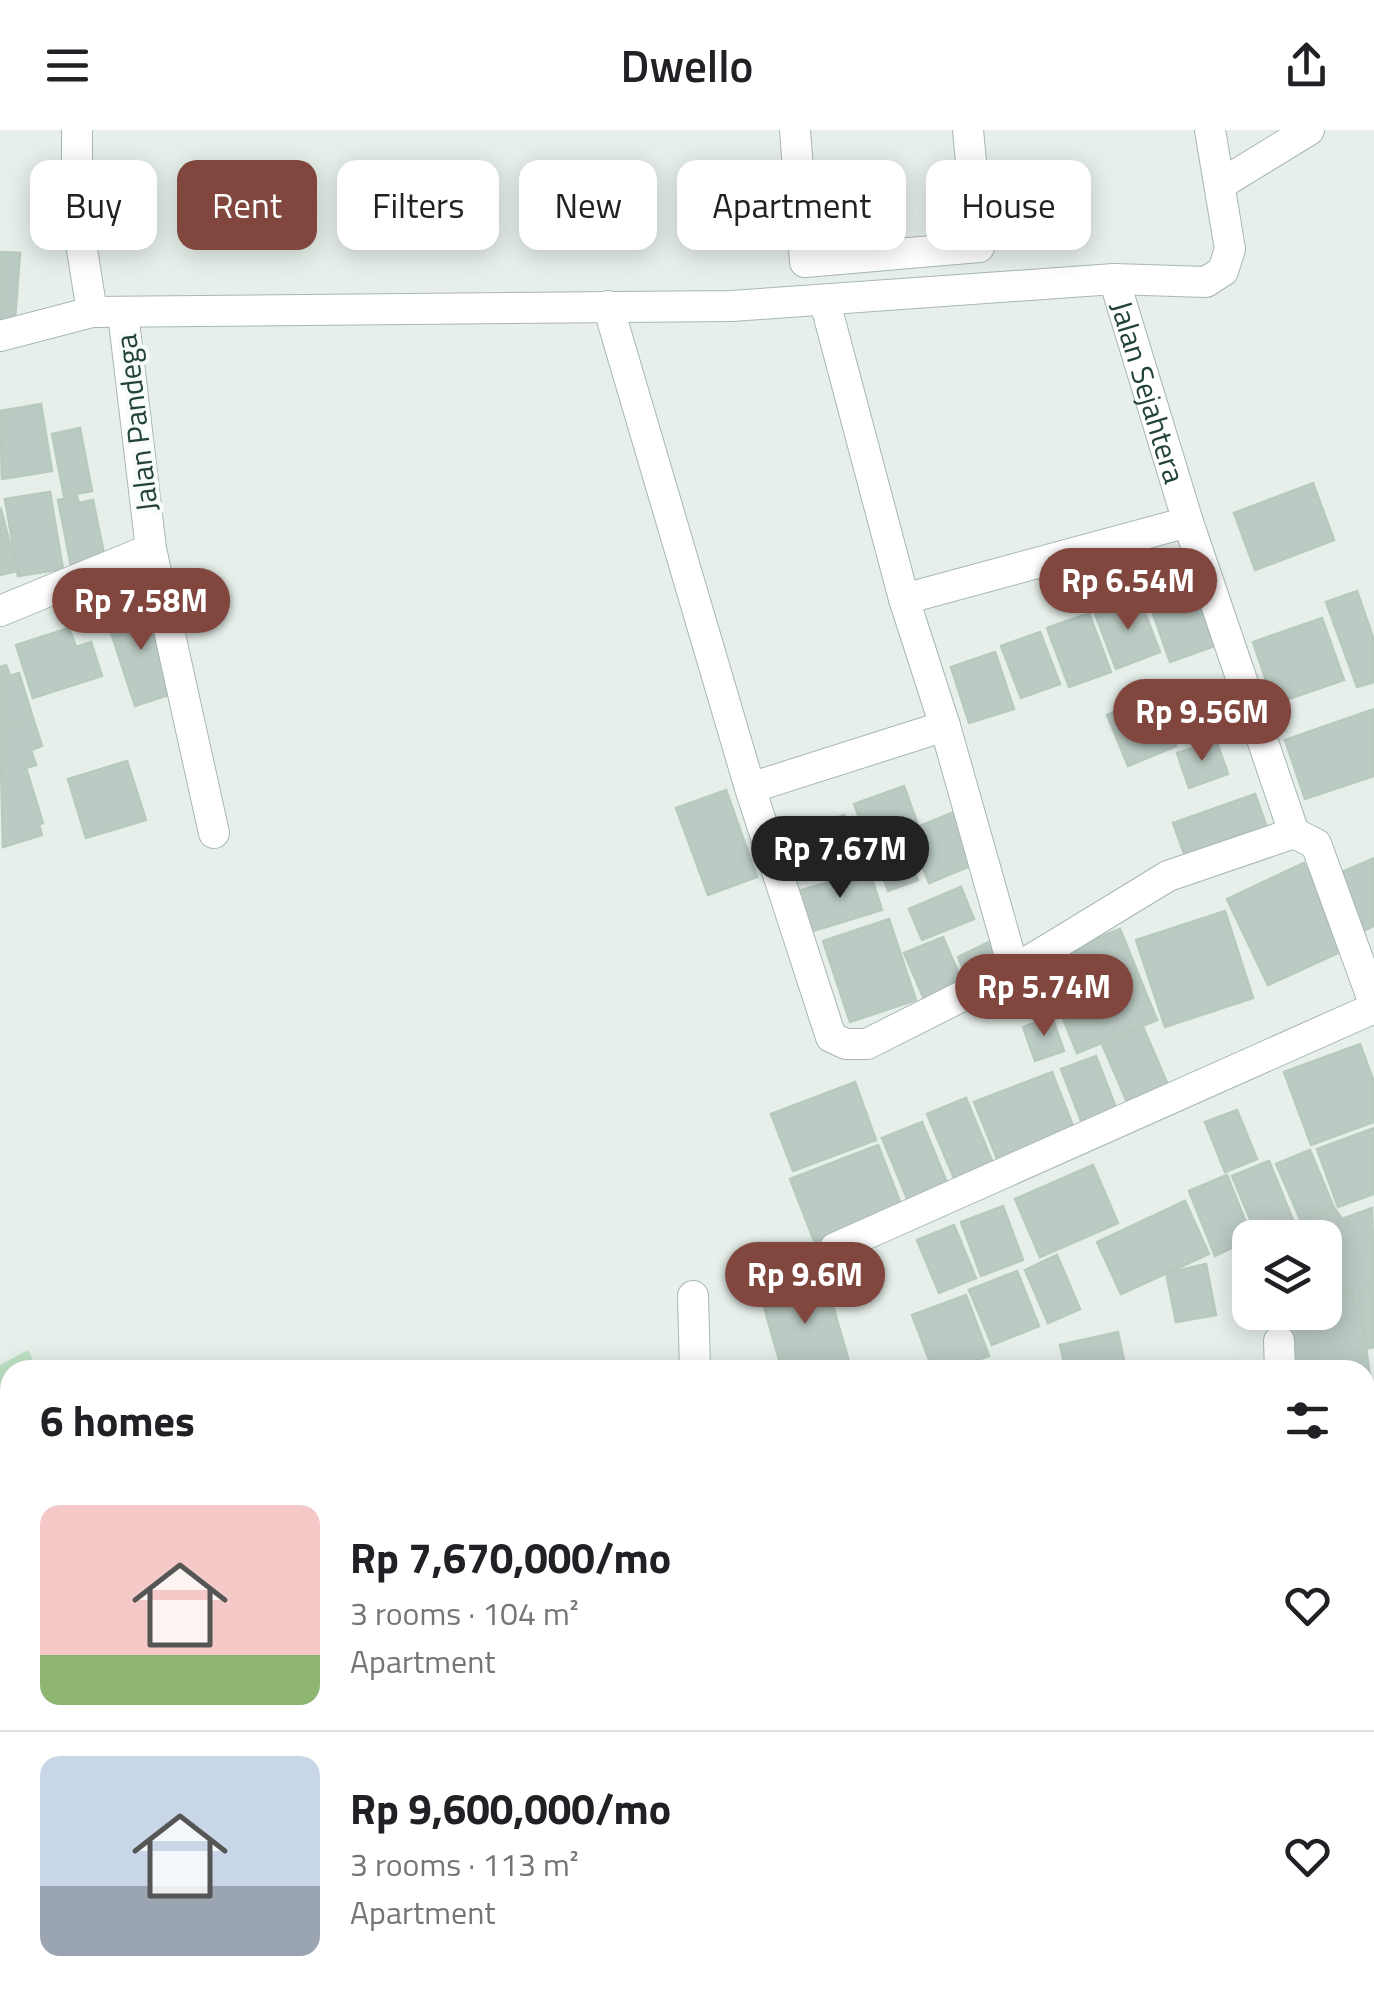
<!DOCTYPE html>
<meta charset="utf-8">
<style>
:root{--surface:#fff;--page:#f2f2f2;--text:#202124;--muted:#757577;--line:#e0e0e0;--accent:#81463d}
body{margin:0;font-family:"Titillium Web",sans-serif;background:var(--page);color:var(--text);height:100vh;display:flex;flex-direction:column;font-size:38px;white-space:nowrap}
*{box-sizing:border-box;margin:0}
p{font-size:32px;color:var(--muted)}
.icon{flex:none;width:55px;height:55px;fill:none;stroke:currentColor;stroke-width:2;stroke-linecap:round;stroke-linejoin:round}
.map{position:relative;flex:1;overflow:hidden}
.side{position:absolute;left:0px;top:1230px;width:1375px;height:642px;display:flex;flex-direction:column;background:var(--surface);border-radius:30px 30px 0 0;box-shadow:0 5px 25px #0003}
.side>*{flex:none}
.guide{position:absolute;left:30px;top:30px;width:1315px;height:90px;display:flex;gap:20px}
.controls{position:absolute;left:1232px;top:1090px;display:grid;gap:20px}
.controls a{display:grid;place-items:center;width:110px;height:110px;border-radius:20px;background:var(--surface);box-shadow:0 5px 25px #0003;font-size:50px}
.price{position:absolute;translate:-50% -85px;padding:0 22px;border-radius:35px;background:var(--accent);color:#fff;font-size:32px;line-height:65px;filter:drop-shadow(0 2px 5px #0008)}
.price::after{content:'';position:absolute;left:50%;top:60px;width:30px;height:22px;margin-left:-15px;background:inherit;clip-path:polygon(0 0,100% 0,50% 100%)}
.price.current{background:#222;color:#fff}
ul{padding:0;list-style:none}
li{display:flex;align-items:center;gap:30px;height:250px;padding:0 40px}
li+li{border-top:2px solid var(--line)}
li span{display:grid;place-items:center;flex:none;width:280px;height:200px;border-radius:20px;color:#555}
li>.icon{margin-inline-start:auto}
span .icon{width:120px;height:120px;fill:#fffc;stroke-width:1}
li b{font-size:42px}
h2{display:flex;justify-content:space-between;align-items:center;height:120px;padding:0 40px;font-size:42px}
.pill{padding:0 35px;border-radius:20px;background:var(--surface);box-shadow:0 5px 25px #0003;font-size:35px;line-height:90px}
.pill.current{background:var(--accent);color:#fff}
header{display:flex;justify-content:space-between;align-items:center;height:130px;padding:0 40px;background:var(--surface);font-size:45px;font-weight:600}
.map>svg:first-child{display:block}
</style>
<header><svg class="icon" aria-label="menu" viewBox="0 0 24 24"><path d="M4 6h16M4 12h16M4 18h16"/></svg>Dwello<svg class="icon" aria-label="share" viewBox="0 0 24 24"><path d="M12 15V3M7 8l5-5 5 5M5 13v7h14v-7"/></svg></header>
<div class="map">
<svg width="1374" height="1871" viewBox="0 0 1374 1871">
<rect width="100%" height="100%" fill="#e6efea"/>
<path fill="#bee1c4" d="M28,1220l10,20h-28v328l-10,6v-339z"/>
<g fill="#bbcac3" stroke="#b8c9c0" stroke-width="2.5">
<path d="M0,122l20,1 -6,80 -14,-1z"/>
<path d="M41,274l11,67 -50,8 -2,-68z"/>
<path d="M80,298l12,63 -28,5 -12,-62z"/>
<path d="M1313,353l21,57 -79,30 -21,-57z"/>
<path d="M50,362l13,77 -45,7 -13,-77z"/>
<path d="M77,366l2,7 14,-3 12,59 -34,7 -13,-66z"/>
<path d="M1,379l16,62 -17,4v-65z"/>
<path d="M1186,431l29,85 -45,16 -30,-85z"/>
<path d="M1357,461l17,49v42l-17,5 -31,-85z"/>
<path d="M1139,467l21,55 -44,17 -21,-55z"/>
<path d="M147,470l31,92 -43,14 -30,-92z"/>
<path d="M1089,483l22,59 -42,15 -22,-59z"/>
<path d="M1322,488l22,62 -70,24 -21,-62z"/>
<path d="M69,498l7,19 15,-5 11,34 -69,22 -17,-53z"/>
<path d="M1040,502l20,52 -39,14 -20,-52z"/>
<path d="M995,522l19,57 -45,14 -18,-56z"/>
<path d="M6,535l4,11 9,-3 14,45 -33,10v-61z"/>
<path d="M1155,565l21,51 -48,20 -21,-51z"/>
<path d="M1374,579v67l-69,23 -20,-59z"/>
<path d="M33,588l9,28 -11,4 5,15 -10,3 17,55 -4,1 3,11 -39,12 -3,-119z"/>
<path d="M1216,610l12,34 -39,14 -12,-35z"/>
<path d="M127,631l19,59 -60,18 -18,-59z"/>
<path d="M904,656l14,39 -50,17 -14,-38z"/>
<path d="M726,660l31,87 -49,18 -32,-87z"/>
<path d="M1255,664l15,42 -82,29 -15,-42z"/>
<path d="M959,680l21,52 -51,21 -21,-52z"/>
<path d="M844,685l15,45 -52,18 -15,-45z"/>
<path d="M902,707l16,43 -30,11 -15,-43z"/>
<path d="M1374,728v68l-9,4 -25,-57z"/>
<path d="M1304,733l41,87 -77,35 -41,-86z"/>
<path d="M869,740l13,40 -72,22 -12,-41z"/>
<path d="M961,757l13,32 -52,21 -13,-31z"/>
<path d="M1225,781l28,87 -88,29 -29,-87z"/>
<path d="M889,789l27,81 -66,22 -27,-81z"/>
<path d="M1120,799l37,91 -80,33 -37,-91z"/>
<path d="M943,807l23,53 -39,16 -23,-53z"/>
<path d="M993,810l13,27 -35,18 -13,-28z"/>
<path d="M1052,887l12,34 -29,10 -12,-34z"/>
<path d="M1143,897l29,67 -41,17 -29,-67z"/>
<path d="M1360,914l14,38v40l-63,23 -27,-73z"/>
<path d="M1096,926l22,57 -35,13 -22,-57z"/>
<path d="M1052,942l25,64 -77,30 -26,-64z"/>
<path d="M855,952l21,58 -83,31 -22,-57z"/>
<path d="M966,968l29,70 -39,15 -29,-69z"/>
<path d="M1237,980l20,49 -32,13 -20,-50z"/>
<path d="M922,992l26,63 -40,16 -26,-63z"/>
<path d="M1374,998v66l-36,13 -21,-58z"/>
<path d="M878,1015l26,67 -88,34 -26,-67z"/>
<path d="M1310,1020l24,58 -33,13 -25,-57z"/>
<path d="M1269,1031l26,64 -37,13 -26,-62z"/>
<path d="M1093,1035l25,58 -78,34 -25,-58z"/>
<path d="M1227,1045l25,63 -37,18 -26,-65z"/>
<path d="M1185,1071l24,53 -88,40 -24,-52z"/>
<path d="M1003,1076l20,54 -42,16 -20,-54z"/>
<path d="M1333,1076l9,13 30,-11 2,78 -49,8v-56h-23l-1,-17z"/>
<path d="M954,1095l22,53 -37,15 -22,-53z"/>
<path d="M1057,1125l23,54 -32,14 -23,-53z"/>
<path d="M1206,1134l10,51 -40,7 -10,-49z"/>
<path d="M1017,1141l22,55 -47,19 -23,-55z"/>
<path d="M824,1145l26,90 -18,5h-50l-22,-77z"/>
<path d="M1374,1156v61l-8,2 -8,-58z"/>
<path d="M1358,1158l13,96h-6v-14h-78l-2,-41 11,-3 -5,-14h34v-18z"/>
<path d="M966,1165l23,61 -39,14h-17l-21,-55z"/>
<path d="M1118,1202l8,38h-60l-6,-25z"/>
<path d="M1374,1253v53h-9v-52z"/>
<path d="M1365,1355h9v50l-9,1z"/>
<path d="M1374,1405v52h-9v-51z"/>
<rect x="1365" y="1457" width="9" height="50"/>
<rect x="1365" y="1557" width="9" height="53"/>
<path d="M1365,1610h9v51l-9,1z"/>
<path d="M1374,1661v49l-9,-1v-47z"/>
<path d="M10,1702v74l-10,6v-75z"/>
<rect x="1365" y="1759" width="9" height="55"/>
<path d="M1365,1824h9v40l-63,-1 54,-1z"/>
<path d="M10,1837v25h83l-17,9h-76v-29z"/>
<path d="M284,1862h32v9h-31z"/>
<path d="M497,1862h69v9h-68z"/>
<path d="M772,1862h96v9h-95z"/>
<path d="M883,1862h66l-1,9h-66z"/>
<path d="M972,1862h69l1,9h-69z"/>
<path d="M1041,1862h71l1,5 -71,4z"/>
<path d="M1140,1862h70v6l-70,1z"/>
<path d="M1232,1862h51l1,9h-74z"/>
</g>
<g fill="none" stroke-linecap="round" stroke-linejoin="round">
<defs>
<g id="minor">
<path d="M77,0v88l15,94"/>
<path d="M795,0l10,132 174,-15 -11,-117"/>
<path d="M1221,54l88,-54"/>
<path id="s1" d="M1114,149l74,243 106,311 22,11 58,159"/>
<path d="M825,172l79,297 41,127 69,244"/>
<path d="M608,176l142,482 81,249 15,7h21l147,-74 154,-94 126,-43"/>
<path d="M0,206l92,-24 640,-6 382,-27 92,3 17,-11 7,-22 -20,-119"/>
<path d="M151,419l63,284"/>
<path d="M904,469l284,-77"/>
<path d="M0,481l151,-62 -28,-236"/>
<path d="M750,658l195,-62"/>
<path d="M835,1118l539,-240"/>
<path d="M693,1166l2,74"/>
<path d="M1279,1211l1,29"/>
<path d="M468,1862v9"/>
<path d="M710,1862v9"/>
<path d="M956,1862l1,9"/>
<path d="M1119,1862v9"/>
<path d="M1293,1862v9"/>
</g>
</defs>
<use href="#minor" stroke="#a8b8b1" stroke-width="32"/>
<use href="#minor" stroke="#fff" stroke-width="30"/>
</g>
<g text-anchor="middle" dominant-baseline="central" stroke-width="8" stroke-linejoin="round" paint-order="stroke">
<g font-size="30" fill="#234337" stroke="#f7fbf9">
<text stroke="none"><textPath href="#s1" startOffset="118">Jalan Sejahtera</textPath></text>
<text transform="translate(136 293) rotate(-97)">Jalan Pandega</text>
</g>
</g>
</svg>
<div class="controls">
<a><svg class="icon" aria-label="layers" viewBox="0 0 24 24"><path d="M12 4l9 5-9 5-9-5zM3 14l9 5 9-5"/></svg></a>
</div>
<b class="price" style="left:1128px;top:503px">Rp 6.54M</b>
<b class="price" style="left:141px;top:523px">Rp 7.58M</b>
<b class="price" style="left:1202px;top:634px">Rp 9.56M</b>
<b class="price current" style="left:840px;top:771px">Rp 7.67M</b>
<b class="price" style="left:1044px;top:909px">Rp 5.74M</b>
<b class="price" style="left:805px;top:1197px">Rp 9.6M</b>
<div class="guide">
<a class="pill">Buy</a>
<a class="pill current">Rent</a>
<a class="pill">Filters</a>
<a class="pill">New</a>
<a class="pill">Apartment</a>
<a class="pill">House</a>
</div>
<section class="side">
<h2>6 homes<svg class="icon" aria-label="filters" viewBox="0 0 24 24"><path d="M4 7h16M4 17h16"/><circle cx="9" cy="7" r="2"/><circle cx="15" cy="17" r="2"/></svg></h2>
<ul>
<li><span style="background:linear-gradient(#f6c9c9 75%,#8fb573 0)"><svg class="icon" aria-label="home" viewBox="0 0 24 24"><path d="M3 11l9-7 9 7M6 9v11h12V9"/></svg></span><div><b>Rp 7,670,000/mo</b><p>3 rooms · 104 m²</p><p>Apartment</p></div><svg class="icon" aria-label="heart" viewBox="0 0 24 24"><path d="M12 20l-8-8c-3-5 5-10 8-4 3-6 11-1 8 4z"/></svg></li>
<li><span style="background:linear-gradient(#c9d6e8 65%,#9aa5b1 0)"><svg class="icon" aria-label="home" viewBox="0 0 24 24"><path d="M3 11l9-7 9 7M6 9v11h12V9"/></svg></span><div><b>Rp 9,600,000/mo</b><p>3 rooms · 113 m²</p><p>Apartment</p></div><svg class="icon" aria-label="heart" viewBox="0 0 24 24"><path d="M12 20l-8-8c-3-5 5-10 8-4 3-6 11-1 8 4z"/></svg></li>
</ul>
</section>
</div>
